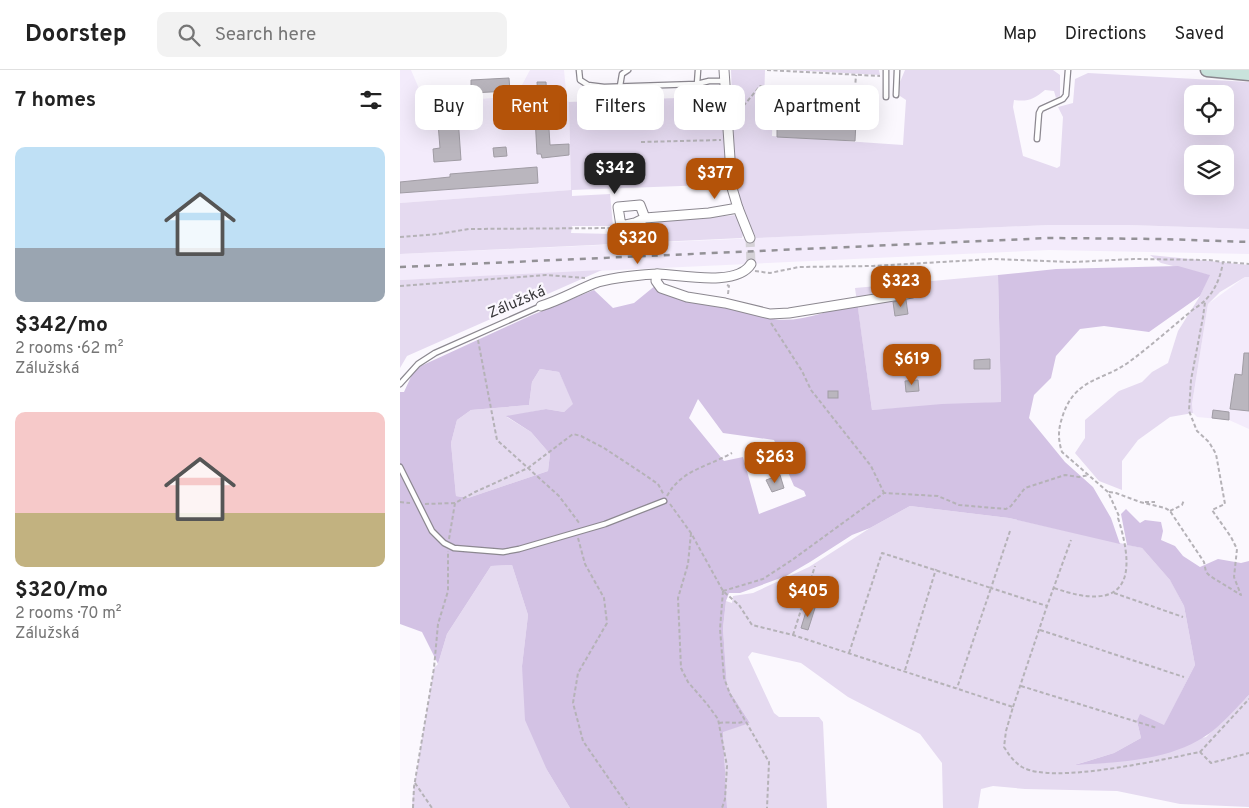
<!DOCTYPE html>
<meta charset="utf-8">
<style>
:root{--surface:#fff;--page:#f2f2f2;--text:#222;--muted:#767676;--line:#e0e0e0;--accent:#b45309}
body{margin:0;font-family:Overpass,sans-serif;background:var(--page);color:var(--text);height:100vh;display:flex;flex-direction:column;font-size:19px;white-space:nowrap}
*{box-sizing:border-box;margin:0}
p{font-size:16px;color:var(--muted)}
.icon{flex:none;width:28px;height:28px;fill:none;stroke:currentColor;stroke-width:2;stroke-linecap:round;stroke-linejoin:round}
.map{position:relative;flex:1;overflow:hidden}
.panel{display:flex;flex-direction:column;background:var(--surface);width:400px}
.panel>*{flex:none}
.hud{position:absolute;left:15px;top:15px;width:475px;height:45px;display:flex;gap:10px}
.fabs{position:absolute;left:784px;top:15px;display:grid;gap:10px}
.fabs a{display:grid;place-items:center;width:50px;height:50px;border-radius:10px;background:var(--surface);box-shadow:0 5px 20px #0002;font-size:25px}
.price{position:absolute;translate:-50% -42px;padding:0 11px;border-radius:10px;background:var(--accent);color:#fff;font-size:16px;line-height:32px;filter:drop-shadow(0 1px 2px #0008)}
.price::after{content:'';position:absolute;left:50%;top:30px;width:15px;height:11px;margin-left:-8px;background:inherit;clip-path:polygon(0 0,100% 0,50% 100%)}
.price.on{background:#222;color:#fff}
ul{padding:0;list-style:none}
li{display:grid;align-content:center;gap:10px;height:265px;padding:0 15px}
li span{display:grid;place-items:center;height:155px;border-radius:10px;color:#555}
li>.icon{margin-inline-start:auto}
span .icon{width:90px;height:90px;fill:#fffc;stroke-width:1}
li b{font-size:21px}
h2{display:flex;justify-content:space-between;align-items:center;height:60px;padding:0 15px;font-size:21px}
.chip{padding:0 18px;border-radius:10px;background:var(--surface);box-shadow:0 5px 20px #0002;font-size:18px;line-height:45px}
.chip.on{background:var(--accent);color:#fff}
header{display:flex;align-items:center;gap:30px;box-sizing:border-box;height:70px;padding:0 25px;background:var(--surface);border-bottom:1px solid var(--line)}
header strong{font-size:24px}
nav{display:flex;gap:28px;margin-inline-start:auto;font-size:18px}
.search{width:350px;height:45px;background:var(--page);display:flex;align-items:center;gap:12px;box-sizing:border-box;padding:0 18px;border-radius:10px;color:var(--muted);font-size:19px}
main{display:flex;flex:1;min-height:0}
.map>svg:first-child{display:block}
</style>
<header>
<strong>Doorstep</strong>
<div class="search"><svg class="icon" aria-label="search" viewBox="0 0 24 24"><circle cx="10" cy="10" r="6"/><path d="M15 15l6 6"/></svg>Search here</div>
<nav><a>Map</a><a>Directions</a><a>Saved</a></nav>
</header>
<main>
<section class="panel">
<h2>7 homes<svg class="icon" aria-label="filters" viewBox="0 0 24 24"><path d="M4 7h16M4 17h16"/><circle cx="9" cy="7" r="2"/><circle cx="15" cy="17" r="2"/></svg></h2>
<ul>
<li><span style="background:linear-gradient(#bfe0f5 65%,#9aa5b1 0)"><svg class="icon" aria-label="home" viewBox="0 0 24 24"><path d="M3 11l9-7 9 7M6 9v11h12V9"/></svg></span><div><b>$342/mo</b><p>2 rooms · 62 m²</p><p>Zálužská</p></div></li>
<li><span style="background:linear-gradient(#f6c9c9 65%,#c2b280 0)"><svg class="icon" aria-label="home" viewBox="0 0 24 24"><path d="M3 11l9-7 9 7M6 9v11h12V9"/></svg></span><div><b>$320/mo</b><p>2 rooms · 70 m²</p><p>Zálužská</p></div></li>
</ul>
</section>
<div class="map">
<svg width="849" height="738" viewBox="0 0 849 738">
<rect width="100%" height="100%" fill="#fbf8fe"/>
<g fill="#f3ebfb">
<path d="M0,0h11l9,21 15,12 81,-7 14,-26h34l3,31 2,1 2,88 -171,13z"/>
<path d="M648,155h81l120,4v25l-200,-4 -649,30v-26z"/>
<path d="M845,207h4v152l-20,-9 -32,-3 -4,-4 -1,-9 16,-100z"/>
</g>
<g fill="#e5daf0" fill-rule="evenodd">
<path d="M331,0h34l-1,31 9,1 -1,34 131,9 3,-45 -6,-4v-14l5,-12h148l7,5v21l-4,2 -2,-7 -9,-1c-11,9 -17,12 -31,10l-1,7 10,49 34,12 3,-2 3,-49 -5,-10 15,-4 2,-24 13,-6 161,9v147l-120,-4h-81l-292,13 -20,-43zM792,24h33v32h-33zM792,84h33v32h-33z"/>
<path d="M390,0h89l1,5z"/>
<path d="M316,16l6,5 5,79 -19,2v13l-136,5v6l38,-2 3,32h-41l-1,7 42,1 44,-13 80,-6 7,16 -2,7 -342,16v-51l171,-13 -2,-88 136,-5 1,-9z"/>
<path d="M750,185l99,10v12h-4l-25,15 -12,12 -16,100 1,9 -23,4 -32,23 -16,21v29l-23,-9 -24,-28 10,-15v-18l34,-29 23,-9 10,-10 16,-9 10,-32 22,-35 9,-21 -48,-12z"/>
<path d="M202,200l-195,86 -7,12v-88z"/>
<path d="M598,205l3,127 -129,8 -17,-122z"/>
<path d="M140,299l19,3 15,32 -10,8 -18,-3 -39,8 24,15 19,22 -2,17 -80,27 -12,-2 -5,-53 6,-23 14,-10 58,-5 3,-23z"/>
<path d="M510,436l99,12 133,30 29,33 13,25 11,59 -31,61 -27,-5 4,17 -27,15 -36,11 128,-27 43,-42v112l-69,-3 -63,-13 -92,-2 -32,-3 -12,3 -3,19h-35l-1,-45 -22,-29 -72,-37 -47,-34 -49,-11 -4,5 26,56 5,4h40l4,5 4,86h-100l-4,-77 27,-8 -23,-36 -4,-59 3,-27 6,2 1,-7 20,-3 56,-26 61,-39z"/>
<path d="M112,495l16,50 -6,51 25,104 23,38h-158l1,-15 21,-125 4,-4 9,-30 44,-68z"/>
</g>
<g fill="#d3c2e4" fill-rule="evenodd">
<path d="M778,196l32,9 -10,21 -51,36 -45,-6 -24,3 -24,27 -5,22 -17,17 -5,23 36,44 28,25 18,31 9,26 -111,-26 -99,-12 -40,22 -18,7 -42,27 -24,14 -46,17h-11l-3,8 -3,27 4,59 23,36 -27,9 4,76h-157l-23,-38 -22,-50 -3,-54 6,-51 -16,-50 -21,1 -44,68 -9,30 -16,-32 -22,-8v-232h4l10,-22 9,-5 109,-50 62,-25 19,18 21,-5 22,-18 102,30c31,13 69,-3 99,-14l15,109 70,-6 59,-2 -3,-127 58,-6zM140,299l19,3 14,32 -9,8 -18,-3 -40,7 25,16 19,22 -2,17 -80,27 -12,-2 -5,-53 6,-23 14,-10 58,-5 3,-23zM298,329l25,34 51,7 20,46 10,5 2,5 -47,18 -16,-57 -19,4 -35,-43z"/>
<path d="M726,439l14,14 5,-3 16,2 2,9 -2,9 14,6 8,10 17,11 18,-8 23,4 8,-2v134c-12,12 -31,34 -45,42 -38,24 -85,25 -129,28l39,-12 27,-15 -4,-17 3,-7 24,11 31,-60 -11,-59 -14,-26 -28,-32 -15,-3 -6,-31z"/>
</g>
<g fill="#bab6be" stroke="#a09ca4">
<path d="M109,8l1,13 -39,2v-13z"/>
<path d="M137,12h9l4,63 19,-1v11l-27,3 -1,-4h-4l-3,-56h4z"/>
<path d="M396,26l55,4v2h6l-2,39 -78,-4v-11h8l2,-23 9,1z"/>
<path d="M70,39l1,7 -13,1 3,43 -27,2 -1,-13 7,-1 -3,-37z"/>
<path d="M106,77l1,9 -13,1 -1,-9z"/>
<path d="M137,97l1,16 -138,10v-11l50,-5v-3z"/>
<path d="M323,108v7h-25l-1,-6z"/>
<path d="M506,230l2,14 -13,2 -2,-14z"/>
<path d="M844,283h5v58l-19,-2 5,-35 7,1z"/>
<path d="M590,289v10h-16v-9z"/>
<path d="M518,310l1,11 -13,1 -1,-11z"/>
<rect x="428" y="321" width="10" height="7"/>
<path d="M813,340l16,2v8l-17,-2z"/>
<path d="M380,405l4,13 -12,4 -6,-12z"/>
<path d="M408,535l7,3 -7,22 -7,-2z"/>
</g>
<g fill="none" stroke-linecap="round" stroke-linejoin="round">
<path stroke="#d5d2d7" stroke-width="9" stroke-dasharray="9 4.5" stroke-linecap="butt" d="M350,168l1,26"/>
<defs>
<g id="lane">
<path d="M179,0l1,10 8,5 16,2 93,-3 12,-3h15"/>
<path d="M297,14l1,-14"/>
<path d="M220,16l2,-12 6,-4"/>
<path d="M496,25l1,-25"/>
<path d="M486,27v-27"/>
<path d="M637,69l2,-26 2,-4 22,-10 3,-4 2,-25"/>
<path d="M0,314l18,-20 17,-11 106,-47"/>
<path d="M0,397l32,64 12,12 10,5 49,4 16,-3 86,-25 59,-23"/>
</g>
<g id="street">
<path d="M324,0l8,118 6,20 12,30"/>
<path d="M245,148l-10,5 -14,3 -3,-19 22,-2 5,13 64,-5 29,-5"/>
<path d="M257,204l-1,7 5,7 26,9 38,6 45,11 19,-1 123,-20"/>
<path d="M141,236c20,-6 38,-17 57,-24 14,-4 46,-8 61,-8 23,1 78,13 92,-10"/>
</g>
<path id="secondary" d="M807,0l42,4"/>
</defs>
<use href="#lane" stroke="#8c8890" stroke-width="7"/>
<use href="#street" stroke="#8c8890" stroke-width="11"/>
<use href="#secondary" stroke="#8c8890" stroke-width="15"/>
<g stroke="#b5b2b7" stroke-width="2" stroke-dasharray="4 2.5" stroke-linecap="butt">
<path d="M367,0l113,6"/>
<path d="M454,32l2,-27"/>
<path d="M335,46l25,-30 20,5"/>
<path d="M241,72l80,-2"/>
<path d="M0,167l38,-3 31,-5 145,-1"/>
<path d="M355,201l15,2 29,-6 74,-1 119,-7 81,3 61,-3 75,1 13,2"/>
<path d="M327,215l2,1 -1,8"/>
<path d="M0,216l146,-11 39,3"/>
<path d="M371,253l31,48 9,19 60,76 13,27"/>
<path d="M78,270l19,100 62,56 21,28"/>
<path d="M709,422l7,1 24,9"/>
<path d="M267,426c14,-26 40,-29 65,-43"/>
<path d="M0,432l10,1"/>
<path d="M740,432l25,6 5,3 34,51 2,10 4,4 31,19 -7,-18 3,-28 -6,-12 -19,-27 13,-6 -9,-50 -7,-12 -12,-11 -8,-20 2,-31 12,-63 2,-15"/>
<path d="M745,432h10"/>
<path d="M25,434l30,-1"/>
<path d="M270,434l21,29 32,58 16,14 13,20 41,10 220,72 -7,24 -2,16c5,8 10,15 18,20 31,18 142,-8 178,-15l11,11 38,-10"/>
<path d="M770,441l12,-6 2,-5"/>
<path d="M610,461l-19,57 56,18"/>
<path d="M291,463l-3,31 -10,34 3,70 7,14 19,22 11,15 9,47 -2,33 -3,9"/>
<path d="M178,468l7,26 19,34 3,25 -29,50 -5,30 10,38 46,67"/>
<path d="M49,469l6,-36 20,-11 53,-24 45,-34 8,2 23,12 38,25 16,11 6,11"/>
<path d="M654,518c71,25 84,-7 64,-70l1,-2 -11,-24 -46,-40c-4,-12 -4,-22 0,-34 12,-40 39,-36 67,-56 23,-17 44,-36 66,-54 17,-10 25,-27 28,-46l26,2"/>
<path d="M323,521l40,-12 29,-19 92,-67 54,3 21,9 47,4 5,-3 14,-18 40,-13 14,2 10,-2"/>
<path d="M323,521l-3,38 4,49 6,16 39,68 -2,46"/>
<path d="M714,523l69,24"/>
<path d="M640,560l144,47"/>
<path d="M393,565l22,-69"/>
<path d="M449,583l33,-100 109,35 -34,100"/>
<path d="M505,600l31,-101"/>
<path d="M621,616l136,42"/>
<path d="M613,637l34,-101 24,-66"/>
<path d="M319,653c9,-2 17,2 26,-2"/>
<path d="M800,682l49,-53"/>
<path d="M15,713l17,25"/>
<path d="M13,738l1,-21 20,-119 4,-44 10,-33v-40"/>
</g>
<use href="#lane" stroke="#fff" stroke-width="4.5"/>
<use href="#street" stroke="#fff" stroke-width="9"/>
<use href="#secondary" stroke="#c9e3dc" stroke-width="12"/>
<path stroke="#939196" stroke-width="2.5" stroke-dasharray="6 6" stroke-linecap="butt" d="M0,197l649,-29 113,1 87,3"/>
</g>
<g text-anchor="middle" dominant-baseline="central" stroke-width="4.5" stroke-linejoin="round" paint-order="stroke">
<g font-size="15" fill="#3b3a3d" stroke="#fbf8fe">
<text transform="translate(117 233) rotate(-23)">Zálužská</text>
</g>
</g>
</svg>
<div class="fabs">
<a><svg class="icon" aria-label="locate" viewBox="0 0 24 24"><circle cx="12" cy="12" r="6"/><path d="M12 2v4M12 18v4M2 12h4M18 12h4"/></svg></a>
<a><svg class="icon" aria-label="layers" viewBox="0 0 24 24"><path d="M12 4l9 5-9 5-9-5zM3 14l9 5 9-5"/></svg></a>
</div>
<b class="price on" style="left:215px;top:125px">$342</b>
<b class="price" style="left:315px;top:130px">$377</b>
<b class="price" style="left:238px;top:195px">$320</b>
<b class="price" style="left:501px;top:238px">$323</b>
<b class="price" style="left:512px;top:316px">$619</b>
<b class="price" style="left:375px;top:414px">$263</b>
<b class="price" style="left:408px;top:548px">$405</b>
<div class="hud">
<a class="chip">Buy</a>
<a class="chip on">Rent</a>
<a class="chip">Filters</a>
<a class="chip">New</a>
<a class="chip">Apartment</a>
</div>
</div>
</main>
